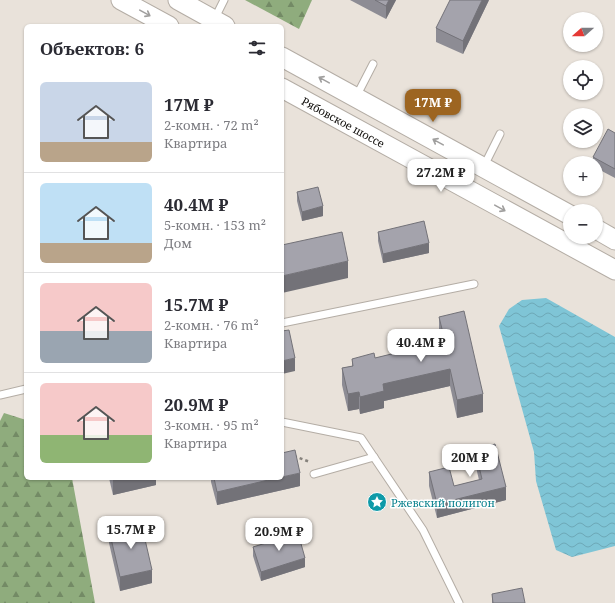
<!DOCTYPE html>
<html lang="ru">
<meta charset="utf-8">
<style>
:root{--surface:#fff;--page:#f2f2f3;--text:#2b2b33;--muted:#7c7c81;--line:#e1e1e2;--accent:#9d6521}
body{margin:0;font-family:"Noto Serif",serif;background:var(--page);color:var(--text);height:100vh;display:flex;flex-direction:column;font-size:15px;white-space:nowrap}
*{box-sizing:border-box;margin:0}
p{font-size:13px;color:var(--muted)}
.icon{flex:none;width:22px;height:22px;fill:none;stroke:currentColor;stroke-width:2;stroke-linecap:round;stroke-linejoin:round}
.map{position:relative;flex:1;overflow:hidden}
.sheet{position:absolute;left:24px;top:24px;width:260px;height:456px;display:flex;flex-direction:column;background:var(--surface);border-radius:6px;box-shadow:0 1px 3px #0004}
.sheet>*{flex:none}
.needle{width:26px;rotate:249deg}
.buttons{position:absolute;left:563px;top:12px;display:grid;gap:8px}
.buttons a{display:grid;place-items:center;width:40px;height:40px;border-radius:50%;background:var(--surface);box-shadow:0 1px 3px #0004;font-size:20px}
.price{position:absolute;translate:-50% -34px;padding:0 9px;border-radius:8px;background:#fff;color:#222;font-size:13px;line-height:26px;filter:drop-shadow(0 1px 2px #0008)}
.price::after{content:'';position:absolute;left:50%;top:24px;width:12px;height:9px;margin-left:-6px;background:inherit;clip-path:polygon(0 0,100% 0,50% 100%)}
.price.selected{background:var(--accent);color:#fff}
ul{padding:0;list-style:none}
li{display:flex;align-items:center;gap:12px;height:100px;padding:0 16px}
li+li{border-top:1px solid var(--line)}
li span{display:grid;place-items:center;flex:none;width:112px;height:80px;border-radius:6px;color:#555}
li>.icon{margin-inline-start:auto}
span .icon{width:48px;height:48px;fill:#fffc;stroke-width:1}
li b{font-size:17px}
h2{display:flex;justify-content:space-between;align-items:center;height:48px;padding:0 16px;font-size:17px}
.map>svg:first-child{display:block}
</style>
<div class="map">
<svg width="615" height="603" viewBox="0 0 615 603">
<defs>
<pattern id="forest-firs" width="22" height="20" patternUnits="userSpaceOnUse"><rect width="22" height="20" fill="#8fac7d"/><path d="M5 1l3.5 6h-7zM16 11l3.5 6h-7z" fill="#738a65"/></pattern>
<pattern id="water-waves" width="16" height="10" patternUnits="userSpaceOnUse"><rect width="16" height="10" fill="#7fc5d6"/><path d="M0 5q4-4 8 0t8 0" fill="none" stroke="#6da8b6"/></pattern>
</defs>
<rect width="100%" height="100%" fill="#e9e2da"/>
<g fill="url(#forest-firs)">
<path d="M245,0h67l-13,29z"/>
<path d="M4,413l22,7v58h46l23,125h-95v-182z"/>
</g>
<path fill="url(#water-waves)" d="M546,298l69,39v209l-43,11 -16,-7 -20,-69 -2,-29 -35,-126 10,-17 13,-9z"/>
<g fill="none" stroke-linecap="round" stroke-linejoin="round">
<defs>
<g id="service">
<path d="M214,20l10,-20"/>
<path d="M356,97l17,-33"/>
<path d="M483,168l17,-34"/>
<path d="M282,323l192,-39"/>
<path d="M0,395l26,-6"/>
<path d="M282,422l79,16 62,92 36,73"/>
<path d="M314,474l60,-17"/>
</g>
<g id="secondary">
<path d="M121,0l48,26"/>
<path d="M178,0l47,26"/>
<path d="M282,57l288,158"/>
<path id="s1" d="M282,88l333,182"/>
<path d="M596,229l19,11"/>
</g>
</defs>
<use href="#service" stroke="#b4ada5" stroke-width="9"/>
<use href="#secondary" stroke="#b4ada5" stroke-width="21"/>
<path stroke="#86827c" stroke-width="2.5" stroke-dasharray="3 3" stroke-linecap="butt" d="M294,456l16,6"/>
<use href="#service" stroke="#fff" stroke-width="7"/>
<use href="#secondary" stroke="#fff" stroke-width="19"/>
</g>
<g fill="#8d8c94">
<path d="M350,0h46l-10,19z"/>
<path d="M489,0l-26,54 -27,-12v-14z"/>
<path d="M615,133v45l-19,-10v-5h-3v-6z"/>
<path d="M297,192l26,24 -21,5 -5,-20z"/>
<path d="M378,232l51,21 -46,10 -5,-22z"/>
<path d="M439,317l44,95 -26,6 -7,-32 -66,15v7l-24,6 -1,-5 -11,2 -6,-26v-17l10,-2v-7l23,-1 66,-16 -2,-8z"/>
<path d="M475,450l31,50 -69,18 -8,-32v-14l25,14 25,-6 -4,-17z"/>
<path d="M109,478h47v7l-43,10z"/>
<path d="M211,478h71l18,8 -83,19 -6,-23z"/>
<path d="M109,530l43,53 -32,8 -11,-48z"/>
<path d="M253,547l52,20 -44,14 -8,-25z"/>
<path d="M492,594l33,9h-33z"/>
</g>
<g fill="#737278">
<path d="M389,0h7l-10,19v-13z"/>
<path d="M482,0h7l-26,54v-13z"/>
<path d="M323,206v10l-21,5v-9z"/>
<path d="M429,243v10l-46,10v-9z"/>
<path d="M348,261v17l-66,15v-17z"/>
<path d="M295,358v13l-13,3v-13z"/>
<path d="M450,369v17l-66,15v7l-24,6v-17l23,-13z"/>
<path d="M359,392v17l-11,2v-17z"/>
<path d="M483,394v18l-26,6v-18z"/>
<path d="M300,473v13l-83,19v-13l60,-14h5v-1z"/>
<path d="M113,478h43v7l-43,10z"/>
<path d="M506,487v13l-69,18v-14z"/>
<path d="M305,558v9l-44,14v-9z"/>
<path d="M152,570v13l-32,8v-14z"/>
</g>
<g fill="#a4a3ac" stroke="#737278">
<path d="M375,0h14l-3,6z"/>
<path d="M450,0h32l-19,41 -27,-13z"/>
<path d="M608,129l7,4v36l-22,-12z"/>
<path d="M318,187l5,19 -21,6 -5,-20z"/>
<path d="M424,221l5,22 -46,11 -5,-22z"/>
<path d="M342,232l6,29 -66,15v-31z"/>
<path d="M464,311l19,83 -26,6 -7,-31 -67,15 1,7 -24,6 -1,-5 -11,2 -6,-26 11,-2 -1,-7 22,-6 1,5 70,-17 -6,-24z"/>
<path d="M289,330l6,28 -13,3v-30z"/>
<path d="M495,444l11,43 -69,17 -8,-32 20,-5 5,19 28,-7 -7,-29z"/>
<path d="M295,450l5,23 -18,4v-24z"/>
<path d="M214,478h63l-60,14z"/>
<path d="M141,522l11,48 -32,7 -11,-47z"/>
<path d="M298,533l7,25 -44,14 -8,-25z"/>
<path d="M522,588l3,15h-32l-1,-9z"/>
</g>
<defs><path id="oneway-shaft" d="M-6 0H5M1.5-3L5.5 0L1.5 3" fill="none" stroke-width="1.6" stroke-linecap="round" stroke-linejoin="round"/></defs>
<g stroke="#a09f9e">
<use href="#oneway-shaft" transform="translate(145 13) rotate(29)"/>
<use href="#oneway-shaft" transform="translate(324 80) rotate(-151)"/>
<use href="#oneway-shaft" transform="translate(438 142) rotate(-151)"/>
<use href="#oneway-shaft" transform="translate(500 208) rotate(29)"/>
</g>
<defs>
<symbol id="sight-disc" viewBox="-11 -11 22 22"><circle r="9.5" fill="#0f9aa8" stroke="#fff"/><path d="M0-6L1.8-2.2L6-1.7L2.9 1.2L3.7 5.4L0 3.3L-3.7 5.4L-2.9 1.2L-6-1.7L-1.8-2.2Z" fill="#fff"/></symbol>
</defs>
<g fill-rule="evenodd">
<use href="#sight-disc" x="366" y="491" width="22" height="22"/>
</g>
<g text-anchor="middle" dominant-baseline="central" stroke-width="3" stroke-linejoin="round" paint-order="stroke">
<g font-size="11" fill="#110f0c" stroke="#fff">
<text stroke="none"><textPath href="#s1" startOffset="70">Рябовское шоссе</textPath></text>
</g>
<g font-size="11" fill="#0d838f" stroke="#fff" text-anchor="start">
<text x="391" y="502">Ржевский полигон</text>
</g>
</g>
</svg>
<div class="buttons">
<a><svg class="needle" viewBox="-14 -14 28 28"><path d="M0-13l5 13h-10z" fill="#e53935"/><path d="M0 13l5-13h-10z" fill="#7c7c81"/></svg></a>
<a><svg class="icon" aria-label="locate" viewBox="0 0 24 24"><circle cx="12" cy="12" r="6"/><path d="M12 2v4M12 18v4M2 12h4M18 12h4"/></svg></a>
<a><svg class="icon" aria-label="layers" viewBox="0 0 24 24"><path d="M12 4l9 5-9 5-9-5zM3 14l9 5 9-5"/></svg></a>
<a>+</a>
<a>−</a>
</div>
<b class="price selected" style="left:433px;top:123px">17M ₽</b>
<b class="price" style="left:441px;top:193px">27.2M ₽</b>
<b class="price" style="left:421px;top:363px">40.4M ₽</b>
<b class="price" style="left:470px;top:478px">20M ₽</b>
<b class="price" style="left:131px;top:550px">15.7M ₽</b>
<b class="price" style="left:279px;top:552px">20.9M ₽</b>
<section class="sheet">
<h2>Объектов: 6<svg class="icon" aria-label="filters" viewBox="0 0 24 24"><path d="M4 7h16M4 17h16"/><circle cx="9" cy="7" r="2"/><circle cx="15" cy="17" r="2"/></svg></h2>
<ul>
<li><span style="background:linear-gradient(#c9d6e8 75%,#b9a48a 0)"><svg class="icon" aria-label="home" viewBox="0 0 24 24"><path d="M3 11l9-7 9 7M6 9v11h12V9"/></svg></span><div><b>17M ₽</b><p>2-комн. · 72 m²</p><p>Квартира</p></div></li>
<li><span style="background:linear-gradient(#bfe0f5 75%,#b9a48a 0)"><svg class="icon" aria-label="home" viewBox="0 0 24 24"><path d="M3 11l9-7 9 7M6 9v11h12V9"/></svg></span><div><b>40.4M ₽</b><p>5-комн. · 153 m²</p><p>Дом</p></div></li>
<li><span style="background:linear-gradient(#f6c9c9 60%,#9aa5b1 0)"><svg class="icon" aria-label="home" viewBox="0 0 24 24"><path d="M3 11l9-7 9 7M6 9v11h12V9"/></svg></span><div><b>15.7M ₽</b><p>2-комн. · 76 m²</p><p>Квартира</p></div></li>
<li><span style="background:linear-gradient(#f6c9c9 65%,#8fb573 0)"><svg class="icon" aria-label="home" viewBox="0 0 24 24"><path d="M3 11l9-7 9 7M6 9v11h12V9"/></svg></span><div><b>20.9M ₽</b><p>3-комн. · 95 m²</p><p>Квартира</p></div></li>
</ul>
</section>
</div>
